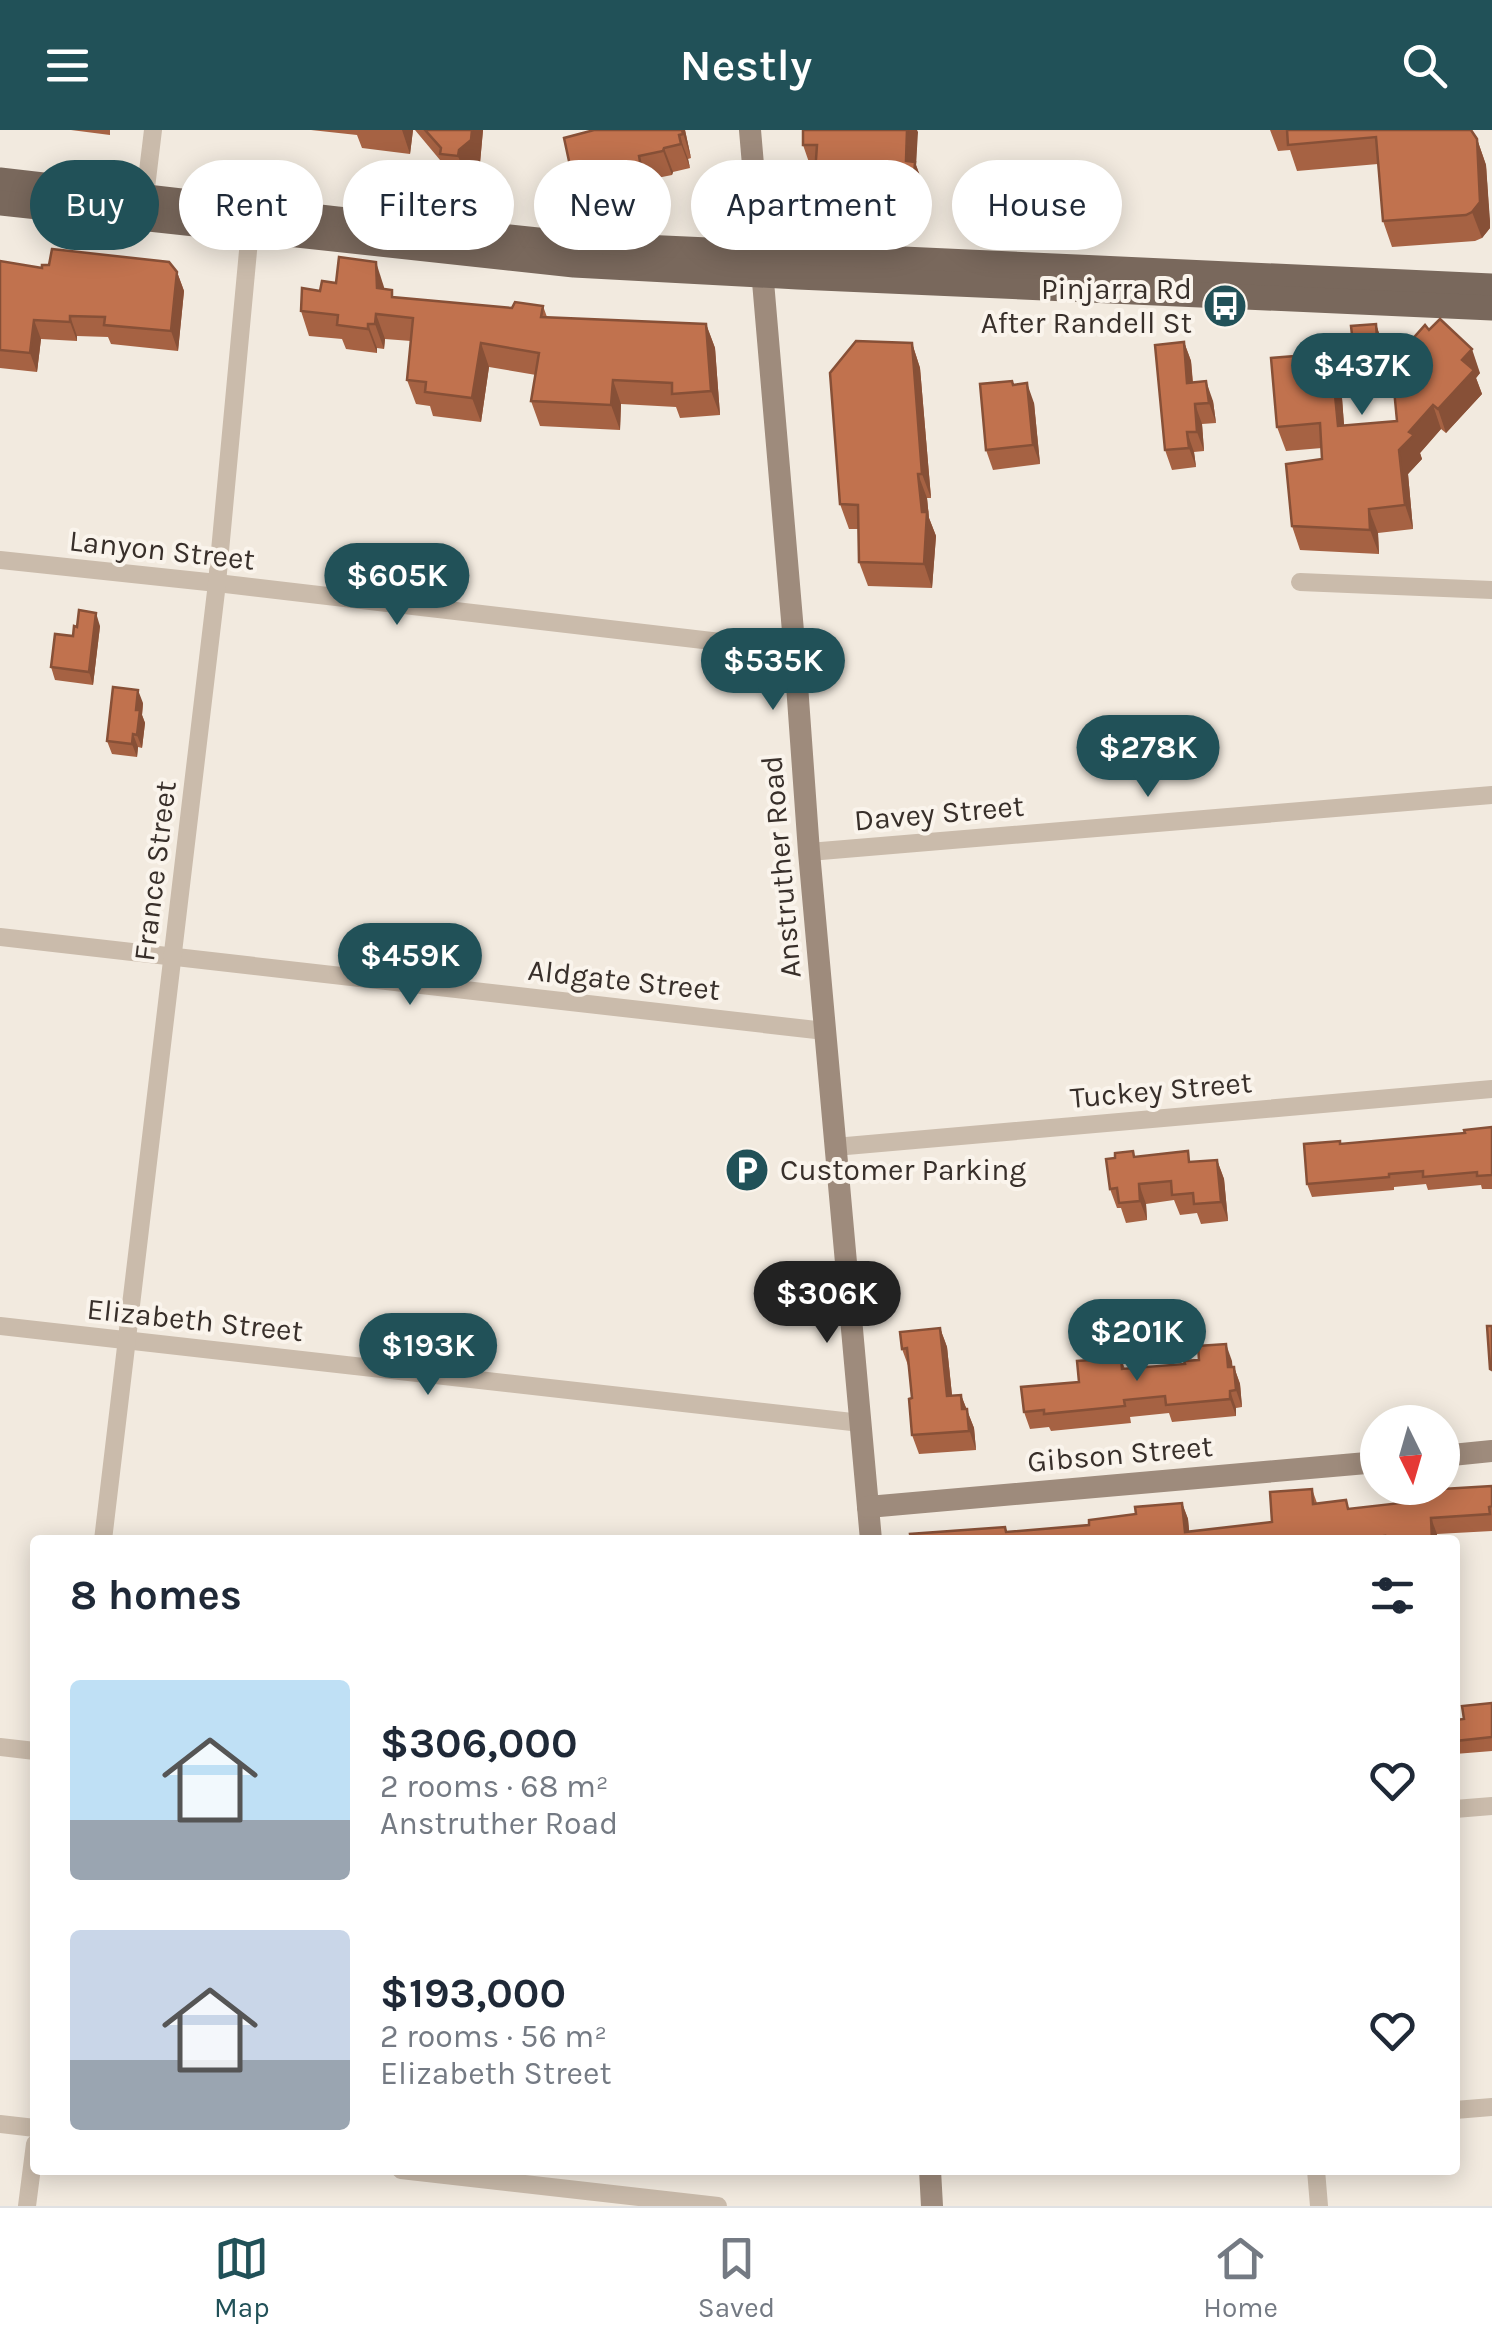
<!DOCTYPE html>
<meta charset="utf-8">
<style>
:root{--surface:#fff;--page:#f6f6f7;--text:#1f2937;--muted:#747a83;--line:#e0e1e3;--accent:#215158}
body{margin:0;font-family:Karla,sans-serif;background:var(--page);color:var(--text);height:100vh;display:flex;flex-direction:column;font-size:38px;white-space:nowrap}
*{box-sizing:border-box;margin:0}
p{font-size:32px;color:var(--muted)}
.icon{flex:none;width:55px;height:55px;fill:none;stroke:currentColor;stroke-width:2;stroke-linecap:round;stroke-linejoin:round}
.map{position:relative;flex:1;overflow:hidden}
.details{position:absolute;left:30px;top:1405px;width:1430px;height:640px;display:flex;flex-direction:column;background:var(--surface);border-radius:10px;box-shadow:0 5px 25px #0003}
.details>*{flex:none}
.guide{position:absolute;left:30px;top:30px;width:1432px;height:90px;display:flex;gap:20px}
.needle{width:65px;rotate:175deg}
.fabs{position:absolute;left:1360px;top:1275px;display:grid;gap:20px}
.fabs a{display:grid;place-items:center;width:100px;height:100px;border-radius:50%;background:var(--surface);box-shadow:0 5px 25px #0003;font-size:50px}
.price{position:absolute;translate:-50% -85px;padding:0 22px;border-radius:35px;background:var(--accent);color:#fff;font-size:32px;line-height:65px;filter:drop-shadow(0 2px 5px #0008)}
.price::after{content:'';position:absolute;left:50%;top:60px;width:30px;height:22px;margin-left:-15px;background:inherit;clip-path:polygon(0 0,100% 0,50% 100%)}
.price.on{background:#222;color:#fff}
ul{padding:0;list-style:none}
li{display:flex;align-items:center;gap:30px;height:250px;padding:0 40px}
li span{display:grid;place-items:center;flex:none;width:280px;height:200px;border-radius:10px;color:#555}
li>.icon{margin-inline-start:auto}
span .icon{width:120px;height:120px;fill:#fffc;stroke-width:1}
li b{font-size:42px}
h2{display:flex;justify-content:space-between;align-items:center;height:120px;padding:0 40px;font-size:42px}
.pill{padding:0 35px;border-radius:45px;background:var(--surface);box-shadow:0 5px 25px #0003;font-size:35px;line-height:90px}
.pill.on{background:var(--accent);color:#fff}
header{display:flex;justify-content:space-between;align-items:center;height:130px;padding:0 40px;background:var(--accent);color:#fff;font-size:45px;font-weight:600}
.menu{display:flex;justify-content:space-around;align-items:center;height:140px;border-top:2px solid var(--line);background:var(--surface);font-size:28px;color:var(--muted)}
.menu a{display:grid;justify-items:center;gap:5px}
.menu .on{color:var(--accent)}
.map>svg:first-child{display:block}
</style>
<header><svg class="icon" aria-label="menu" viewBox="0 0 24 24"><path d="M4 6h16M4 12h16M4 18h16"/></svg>Nestly<svg class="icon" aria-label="search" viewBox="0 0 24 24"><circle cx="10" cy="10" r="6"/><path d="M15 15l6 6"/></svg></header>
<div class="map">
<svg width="1492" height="2076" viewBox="0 0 1492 2076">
<rect width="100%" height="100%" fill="#f2eadf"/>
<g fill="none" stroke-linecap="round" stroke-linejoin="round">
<g stroke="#cabbab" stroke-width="18">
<path d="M145,66l8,-66"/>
<path d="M0,430l217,23 529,62 48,-2"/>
<path d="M1300,452l192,8"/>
<path d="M809,722l683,-57"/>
<path d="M0,807l825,94"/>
<path d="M835,1017l657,-58"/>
<path d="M0,1196l861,97"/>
<path d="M103,1410l114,-957 34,-364"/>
<path d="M0,1617l35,4"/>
<path d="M1455,1679l37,-3"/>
<path d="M1455,1980l37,-3"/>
<path d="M0,1994l35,4"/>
<path d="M401,2040l317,36"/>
<path d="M1316,2040l3,36"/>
<path d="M27,2076l8,-62"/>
</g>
<g stroke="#9e8b7c" stroke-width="22">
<path d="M750,0l44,513 15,209 62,688"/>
<path d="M1442,1326l50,-5"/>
<path d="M868,1377l510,-45"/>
<path d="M930,2040l2,36"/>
</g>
<g stroke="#79685c" stroke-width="25">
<path d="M0,50l337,39 239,25 916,42"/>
<path d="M0,73l574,62 224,12 694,31"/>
</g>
</g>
<g fill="#a66243" fill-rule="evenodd">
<path d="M71,0h39v5z"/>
<path d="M311,0h102l-3,24 -48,-6 -5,-13z"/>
<path d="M415,0h68l-3,33 -13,10v6l-18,-2 -4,-11z"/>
<path d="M594,0h91l6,28 -3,1 2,9 -17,4 -1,3 -25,5 5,22 -33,6 -6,-17 -32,8 -9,-24z"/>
<path d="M803,0h114l-1,35 8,22 -1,17 -98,-4 -9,-29h-4l-9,-26z"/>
<path d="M1270,0h201l6,9 9,26 4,63 -8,10 -7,3 -83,6 -9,-26 -5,-57 -81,7 -7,-21 -12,1z"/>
<path d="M0,131l42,7 135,4 7,19 -6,60 -67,-7 -3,-7 -31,-1v5l-36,-2 -4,33 -37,-4z"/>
<path d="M336,153l48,4v2l11,9 117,10 31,-2 4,11 159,7 9,24 5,67 -40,3 -4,-11 -55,-3 -1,26 -80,-4 -9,-25 5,-26 -47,-8 -8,55 -48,-6 -3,-10 -14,-2 -9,-24 4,-39 -26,-2 -1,10 -7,-1v5l-31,-4 -4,-10 -33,-3 -8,-25 19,-20z"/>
<path d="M1376,194l9,29 95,20 -4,5 6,16 -36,39 -5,-4 -21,24 2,6 -14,15 5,55 -35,4 1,21 -79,-4 -8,-24 30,-67v-11l-36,3 -9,-24 55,-74 20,-18zM1394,263l3,28 -53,5 -2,-28z"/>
<path d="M1184,212l7,19 2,21 20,19 3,22 -14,1 2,27 -10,1 2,15 -24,3 -7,-20z"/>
<path d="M912,213l8,25 11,130h-4l2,20 7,18 -4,52 -64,-2 -9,-24 -1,-33h-9l-9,-25z"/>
<path d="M1014,255l20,18 6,61 -47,6 -7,-20z"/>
<path d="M100,496l-7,59 -38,-5 -4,-13 22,-31z"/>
<path d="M143,573l-1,12 3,8 -3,25 -4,-1 -1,10 -25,-3 -5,-13z"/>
<path d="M1492,997v62h-10l-1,-4 -53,5 -2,-6 -32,3v3l-82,7 -5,-13 34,-40 124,-11z"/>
<path d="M1135,1027l57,5 25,-2 7,19 4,42 -27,3 -4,-11 -17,2 -6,-15 -28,4 1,16 -21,3 -5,-15h-4l-7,-19z"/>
<path d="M940,1198l7,19 5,48h9l13,33 2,22 -57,4 -7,-19v-37l-3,-30 -7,-19z"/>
<path d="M1121,1228l4,11 107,-8v6h2l6,17 2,23 -6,1v8l-64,6 -3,-9 -39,4 1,6 -80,8 -2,-4 -19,2 -6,-17z"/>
<path d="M1492,1356v45l-55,3v6h-526l94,-13 2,5 82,-7 93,-22 6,16 1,12 83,-9 40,-33 5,14 33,6 60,-7z"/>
<path d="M1492,1573v48l-37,3v-34l9,-1z"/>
</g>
<g fill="#875037">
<path d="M402,0h11l-3,24z"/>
<path d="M472,0h11l-3,33 -13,10v6l-9,-23 1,-6z"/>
<path d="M682,0h3l6,28z"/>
<path d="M907,0h10l1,2 -2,33 8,22 -1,17 -17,-43z"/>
<path d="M679,5l9,24 2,9 -9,-24z"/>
<path d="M1477,9l9,26 4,56v7l-8,10 -10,-26z"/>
<path d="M664,18l9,24 -1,3 -9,-24z"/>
<path d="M639,26l8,24 5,22 -9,-24z"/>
<path d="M376,132l8,25 2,25 -9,-24z"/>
<path d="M177,142l7,19 -6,60 -7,-20z"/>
<path d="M376,184l9,25 -1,10 -9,-25z"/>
<path d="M70,186l7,20v5l-7,-19z"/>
<path d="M34,190l7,19 -4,33 -7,-19z"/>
<path d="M368,194l9,24v5l-9,-24z"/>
<path d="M706,194l9,24 5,67 -9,-24z"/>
<path d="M1376,194l8,24 2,21 -8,-16z"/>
<path d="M1184,212l7,19 3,41 -7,-19z"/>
<path d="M481,213l8,24 -8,55 -9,-24z"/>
<path d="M912,213l8,25 11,130 -9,-24z"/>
<path d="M1472,219l8,24 -4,5 6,16 -36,39 -8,-24 24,-49z"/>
<path d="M1333,244l9,24 4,52 -8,-24z"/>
<path d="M613,250l8,24 -1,26 -9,-25z"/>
<path d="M1206,251l7,20 3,22 -7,-20z"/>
<path d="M1027,253l7,20 6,61 -7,-19z"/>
<path d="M1195,274l7,20 2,27 -7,-19z"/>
<path d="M1433,275l8,24 -21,24 2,6 -14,15 5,55 -8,-24 -6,-55 10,-18z"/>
<path d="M1187,302l7,20 2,15 -7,-19z"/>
<path d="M918,344l9,24 2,20 7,18 -4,52 -8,-24 -2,-52z"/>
<path d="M1369,379l9,24 1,21 -9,-24z"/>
<path d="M96,483l4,13 -7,59 -4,-13z"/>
<path d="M138,560l5,13 -1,12 3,8 -3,25 -5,-13 -1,-25z"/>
<path d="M133,604l5,13 -1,10 -5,-13z"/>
<path d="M1217,1030l7,19 4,42 -7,-19z"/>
<path d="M1139,1054l7,20 1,16 -7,-19z"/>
<path d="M940,1198l7,19 7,68 -7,-19z"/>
<path d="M1226,1214l6,17 2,23 -6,-17z"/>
<path d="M1234,1237l6,17 2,23 -6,-17z"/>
<path d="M1230,1261l6,17v8l-6,-17z"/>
<path d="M961,1265l13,33 2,22 -14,-41z"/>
<path d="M1182,1373l6,16 2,21 -5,-8z"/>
<path d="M1431,1388l6,16v6h-5z"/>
</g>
<g fill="#c1724e" stroke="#875037" stroke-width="2.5" fill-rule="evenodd">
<path d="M425,0h47l-1,10 -12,10 -1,6 -18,-2 1,-6z"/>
<path d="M594,0h88l1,4 -4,1 2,9 -17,4 -1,3 -24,5 4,22 -32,6 -4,-17 -35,8 -8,-37z"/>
<path d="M803,0h104l-1,31 9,1 -1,16 -99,-4 2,-29h-14z"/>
<path d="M1287,0h184l6,9 3,63 -8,10 -6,3 -83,6 -7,-84 -88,8z"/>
<path d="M52,119l117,13 8,10 -6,59 -67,-6 1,-8 -35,-1v6l-36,-2 -4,33 -30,-3v-89l42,7v-3h7z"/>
<path d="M339,127l37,5 1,26 15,2v7l120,11 3,-6 28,4 -2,11 165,7 5,67 -39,3v-11l-59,-3 -2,25 -80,-4 8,-48 -58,-10 -9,55 -47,-6 1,-10 -19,-2 6,-62 -37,-4 -1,10h-7v5l-31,-4 1,-10 -37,-4 1,-23 18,3 2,-10 14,2z"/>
<path d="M1440,189l32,30 -10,11 12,10 -36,39 -5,-4 -24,27 5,3 -15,15 6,55 -36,4 1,21 -78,-4 -6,-62 36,-5 -2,-36 -43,4 -6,-69 61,-5 -1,-16 21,-2 -1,-9 25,-2 2,29h22l25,-28 4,5zM1392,238l5,53 -59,5 -5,-52z"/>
<path d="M856,211l56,2 10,131h-4l4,38h5l-3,52 -65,-2 -1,-57 -18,-1 -10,-131z"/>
<path d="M1184,212l3,41 19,-2 3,22 -14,1 2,28h-10l2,16 -24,2 -10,-105z"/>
<path d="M1012,251l1,4 14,-2 6,62 -47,5 -6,-66z"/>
<path d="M79,480l17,3 -7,59 -38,-5 4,-33 18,2 1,-10 3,1z"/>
<path d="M113,557l25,3 -2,20h4l-3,25 -4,-1 -1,10 -25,-3z"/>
<path d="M1492,997v48l-15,1v-4l-54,5v-6l-34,3v3l-82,7 -3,-40 36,-3v3l125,-11 -1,-3z"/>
<path d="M1133,1021l1,6 54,-6 1,11 28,-2 4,42 -27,2 -1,-11 -21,2 -1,-14 -32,3 1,17 -21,2 -2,-15 -7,1 -4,-30 9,-1v-5z"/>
<path d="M1487,1196h5v44l-2,-1z"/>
<path d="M940,1198l7,68 14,-1 1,14h5l2,22 -57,4 -3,-36 3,-1 -5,-50 -5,1 -2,-17z"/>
<path d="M1226,1214l2,23h6l2,23 -6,1v8l-64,6 -1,-9 -41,4 1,6 -81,8v-4l-20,2 -3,-25 58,-5 -2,-21 44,-3 1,11 63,-5 -1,-3 15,-1 -1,-14z"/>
<path d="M1492,1356v20l-3,1 1,7 -59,4 1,22h-47v-4l-34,4h-440l-1,-6 95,-7 1,5 83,-7v-5l47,-6 -1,-7 47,-4 3,29 87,-10 -2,-30 42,-3 1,15 33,-4 2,9 62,-7v-11z"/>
<path d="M1492,1573v34l-37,4v-21l9,-1 -2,-13z"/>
</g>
<defs>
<symbol id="bus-disc" viewBox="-11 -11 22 22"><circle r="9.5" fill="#215158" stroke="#faf4ec"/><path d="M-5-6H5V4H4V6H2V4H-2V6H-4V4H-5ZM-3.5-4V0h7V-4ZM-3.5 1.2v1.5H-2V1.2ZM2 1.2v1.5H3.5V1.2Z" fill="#fff"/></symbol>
<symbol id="parking-disc" viewBox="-11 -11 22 22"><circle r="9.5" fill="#215158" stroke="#faf4ec"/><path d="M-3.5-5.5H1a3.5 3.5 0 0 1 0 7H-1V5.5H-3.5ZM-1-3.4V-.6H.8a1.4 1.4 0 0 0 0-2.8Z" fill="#fff"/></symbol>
</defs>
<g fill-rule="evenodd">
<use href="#bus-disc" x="1200" y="151" width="50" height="50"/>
<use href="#parking-disc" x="722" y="1015" width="50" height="50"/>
</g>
<g text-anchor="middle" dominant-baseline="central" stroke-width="8" stroke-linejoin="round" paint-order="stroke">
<g font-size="30" fill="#382f2a" stroke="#faf4ec" text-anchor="end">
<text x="1192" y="159">Pinjarra Rd<tspan x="1192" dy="34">After Randell St</tspan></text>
<text x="780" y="1040" text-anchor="start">Customer Parking</text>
</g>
<g font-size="30" fill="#382f2a" stroke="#faf4ec">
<text transform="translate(162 420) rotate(6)">Lanyon Street</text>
<text transform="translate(939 683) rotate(-5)">Davey Street</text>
<text transform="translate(781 737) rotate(-95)">Anstruther Road</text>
<text transform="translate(155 741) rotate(-83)">France Street</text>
<text transform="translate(624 850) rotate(6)">Aldgate Street</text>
<text transform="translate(1161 960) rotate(-5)">Tuckey Street</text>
<text transform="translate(195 1190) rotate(6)">Elizabeth Street</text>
<text transform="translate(1120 1324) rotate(-5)">Gibson Street</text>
</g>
</g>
</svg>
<div class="fabs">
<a><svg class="needle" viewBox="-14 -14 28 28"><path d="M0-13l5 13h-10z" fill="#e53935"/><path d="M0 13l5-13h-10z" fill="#747a83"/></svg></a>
</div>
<b class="price" style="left:1362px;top:288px">$437K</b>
<b class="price" style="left:397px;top:498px">$605K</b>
<b class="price" style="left:773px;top:583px">$535K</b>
<b class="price" style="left:1148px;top:670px">$278K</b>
<b class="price" style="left:410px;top:878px">$459K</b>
<b class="price on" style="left:827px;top:1216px">$306K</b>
<b class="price" style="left:1137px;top:1254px">$201K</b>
<b class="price" style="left:428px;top:1268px">$193K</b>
<div class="guide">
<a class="pill on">Buy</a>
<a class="pill">Rent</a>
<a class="pill">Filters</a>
<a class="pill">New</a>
<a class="pill">Apartment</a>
<a class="pill">House</a>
</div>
<section class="details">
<h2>8 homes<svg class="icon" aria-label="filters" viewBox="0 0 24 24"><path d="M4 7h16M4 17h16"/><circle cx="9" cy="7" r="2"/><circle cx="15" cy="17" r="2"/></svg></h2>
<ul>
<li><span style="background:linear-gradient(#bfe0f5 70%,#9aa5b1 0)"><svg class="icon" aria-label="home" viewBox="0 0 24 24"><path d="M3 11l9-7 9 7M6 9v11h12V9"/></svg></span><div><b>$306,000</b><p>2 rooms · 68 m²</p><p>Anstruther Road</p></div><svg class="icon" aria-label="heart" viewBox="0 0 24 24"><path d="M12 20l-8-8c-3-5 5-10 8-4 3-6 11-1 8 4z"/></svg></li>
<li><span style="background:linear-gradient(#c9d6e8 65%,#9aa5b1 0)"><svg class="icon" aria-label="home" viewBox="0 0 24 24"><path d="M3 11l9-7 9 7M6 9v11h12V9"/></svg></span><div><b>$193,000</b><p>2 rooms · 56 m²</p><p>Elizabeth Street</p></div><svg class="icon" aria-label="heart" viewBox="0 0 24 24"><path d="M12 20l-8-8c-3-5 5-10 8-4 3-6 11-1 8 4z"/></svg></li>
</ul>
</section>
</div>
<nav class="menu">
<a class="on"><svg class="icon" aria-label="map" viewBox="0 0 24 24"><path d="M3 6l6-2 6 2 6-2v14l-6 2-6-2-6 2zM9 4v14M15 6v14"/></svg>Map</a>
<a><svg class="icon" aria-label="saved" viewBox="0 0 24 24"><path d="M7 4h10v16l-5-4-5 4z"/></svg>Saved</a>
<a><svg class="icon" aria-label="home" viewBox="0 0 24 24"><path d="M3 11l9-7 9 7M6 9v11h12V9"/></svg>Home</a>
</nav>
